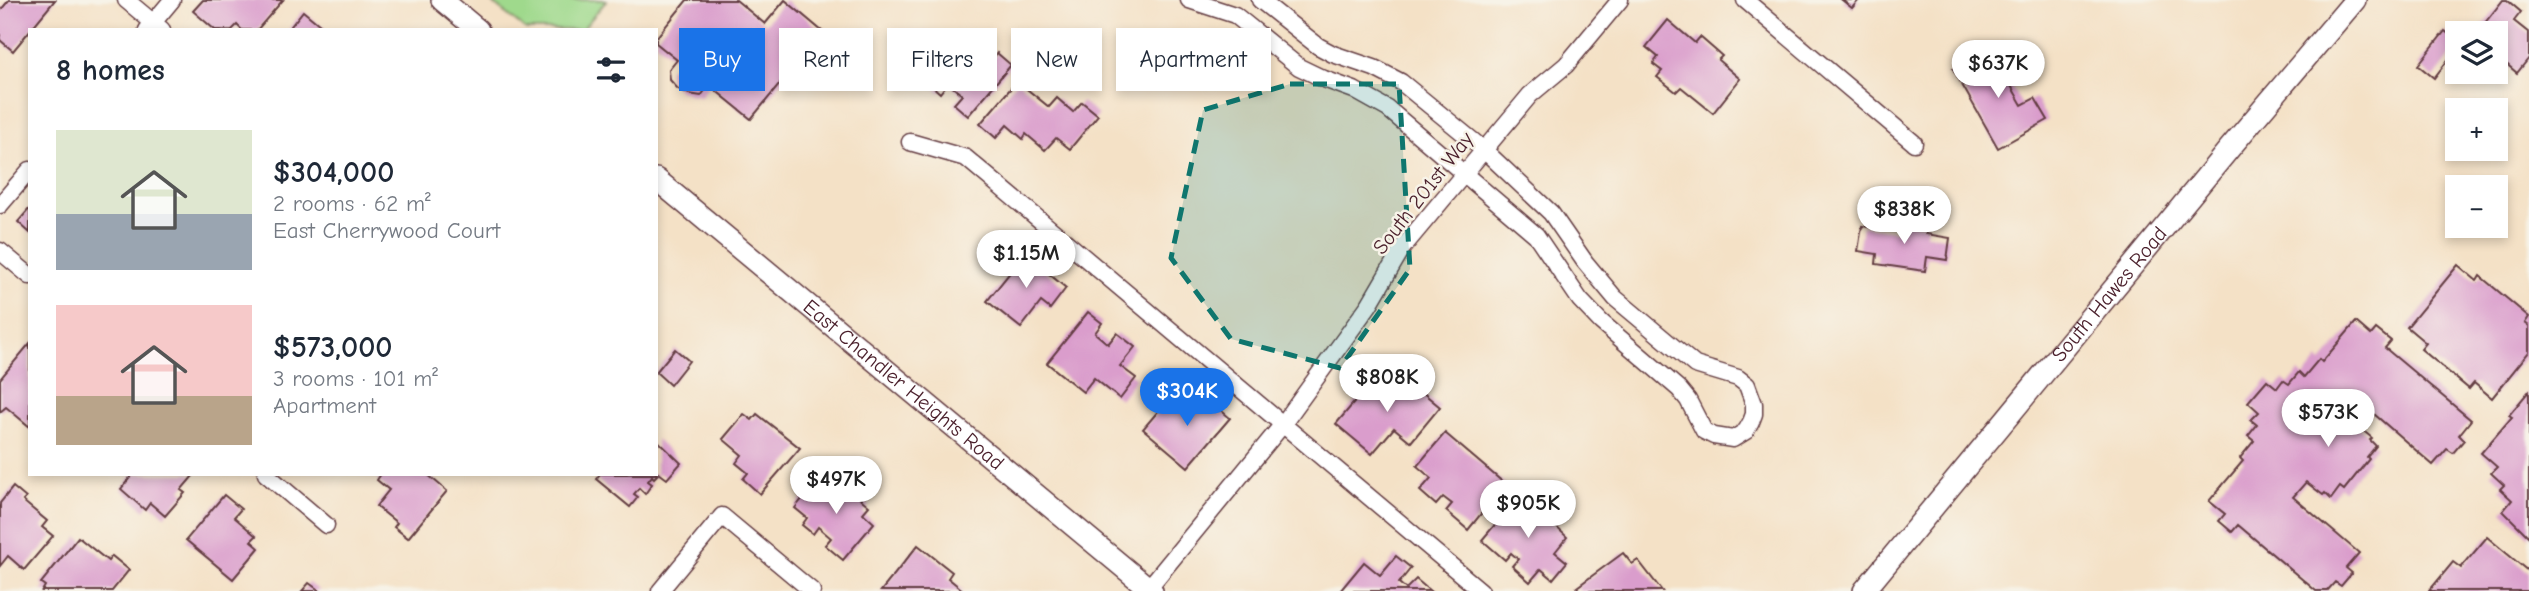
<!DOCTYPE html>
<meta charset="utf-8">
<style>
:root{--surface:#fff;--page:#f2f2f3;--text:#1f2937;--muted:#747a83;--accent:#1a73e8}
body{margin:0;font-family:"Comic Neue",sans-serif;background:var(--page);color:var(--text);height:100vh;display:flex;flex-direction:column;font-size:26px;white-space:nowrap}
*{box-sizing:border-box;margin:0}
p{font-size:23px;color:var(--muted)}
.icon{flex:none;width:38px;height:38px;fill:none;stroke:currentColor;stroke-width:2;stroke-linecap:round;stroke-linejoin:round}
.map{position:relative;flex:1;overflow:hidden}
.details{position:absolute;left:28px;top:28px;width:630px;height:448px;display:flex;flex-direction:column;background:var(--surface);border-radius:0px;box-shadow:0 4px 10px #0003}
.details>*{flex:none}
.banner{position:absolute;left:679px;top:28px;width:665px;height:63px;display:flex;gap:14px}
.tools{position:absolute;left:2445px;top:21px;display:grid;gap:14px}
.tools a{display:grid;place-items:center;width:63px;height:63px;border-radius:0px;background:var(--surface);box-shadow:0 4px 10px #0003;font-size:35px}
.price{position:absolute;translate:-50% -60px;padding:0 16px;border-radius:24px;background:#fff;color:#222;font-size:23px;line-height:46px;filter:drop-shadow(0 2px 4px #0008)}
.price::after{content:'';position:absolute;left:50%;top:42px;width:21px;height:16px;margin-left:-10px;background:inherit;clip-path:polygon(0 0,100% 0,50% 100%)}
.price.current{background:var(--accent);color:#fff}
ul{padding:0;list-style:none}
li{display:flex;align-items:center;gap:21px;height:175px;padding:0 28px}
li span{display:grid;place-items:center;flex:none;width:196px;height:140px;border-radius:0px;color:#555}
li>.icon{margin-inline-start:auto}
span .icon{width:84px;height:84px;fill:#fffc;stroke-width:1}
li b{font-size:30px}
h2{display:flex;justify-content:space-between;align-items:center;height:84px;padding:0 28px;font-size:30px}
.pill{padding:0 24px;border-radius:0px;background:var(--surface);box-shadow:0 4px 10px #0003;font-size:24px;line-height:63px}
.pill.current{background:var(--accent);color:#fff}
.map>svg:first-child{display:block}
</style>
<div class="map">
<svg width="2529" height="591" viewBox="0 0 2529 591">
<rect width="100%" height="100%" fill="#f7f3e8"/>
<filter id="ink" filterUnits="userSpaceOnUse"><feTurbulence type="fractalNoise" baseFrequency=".0143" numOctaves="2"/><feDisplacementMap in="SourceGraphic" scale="14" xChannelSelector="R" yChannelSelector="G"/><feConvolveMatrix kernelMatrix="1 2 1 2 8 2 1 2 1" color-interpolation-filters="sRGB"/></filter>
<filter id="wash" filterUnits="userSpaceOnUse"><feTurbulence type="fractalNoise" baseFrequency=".00686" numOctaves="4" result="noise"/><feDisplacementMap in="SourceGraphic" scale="28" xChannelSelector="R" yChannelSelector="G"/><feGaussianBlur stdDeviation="1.57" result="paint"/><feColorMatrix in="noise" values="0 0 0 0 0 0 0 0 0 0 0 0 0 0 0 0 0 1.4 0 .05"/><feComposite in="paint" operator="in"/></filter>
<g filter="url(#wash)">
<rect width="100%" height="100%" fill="#f4e1c6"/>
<path fill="#9fd98c" stroke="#747c5c" stroke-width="2" d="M489,0h118l-25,30h-56z"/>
<g id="blocks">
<g fill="#da9dcc">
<path d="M9,0h46l-42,51 -13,-11v-29z"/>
<path d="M203,0h80l-26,30h-15l-5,-5 -5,5h-17l-22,-19z"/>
<path d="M687,0h49l29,24 20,-24 38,32 -72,87 -42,-34 -8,11 -12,-2 -11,-5 -8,-9 -1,-10 8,-10 -21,-17v-5z"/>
<path d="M1842,0h17l-7,8z"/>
<path d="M2503,0h4l14,12 -7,9 15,12v25l-12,15 -21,-18v-22h-19z"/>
<path d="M303,11l23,19h-38z"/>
<path d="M1668,20l27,23 5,-6 22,19 -4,4 22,19 -27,34 -32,-26 -5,5 -19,-15 5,-6 -9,-7 5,-7 -12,-10z"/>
<path d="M2445,31l12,10v7l-23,30 -16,-13z"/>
<path d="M943,35l17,15 10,-12 23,20 4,-5 14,12 -43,51 -14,-12 8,-9 -14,-12 -8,10 -17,-15 13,-14 -10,-9z"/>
<path d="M1990,49l32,56 13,-7 13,22 -50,28 -45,-79z"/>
<path d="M1017,81l32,26 8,-9 16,14 9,-10 16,13 -28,34 -14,-11 -11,12 -19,-16 -3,5 -16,-14 -11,13 -16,-14z"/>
<path d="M30,208v25l-12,-11z"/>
<path d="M1897,222l30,4 -1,8 24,4 -3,22 -20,-3 -2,14 -49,-7 1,-10 -19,-3 4,-25 34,5z"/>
<path d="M1029,249l12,10 -4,5 29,24 -16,21 -9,-7 -20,26 -34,-27z"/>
<path d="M2458,265l19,16 3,-5 49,41 -4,6 4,3v26l-37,46 -18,-15 -5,6 -48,-40 5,-6 -19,-16z"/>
<path d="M1088,312l14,11 -7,10 13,11 9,-11 18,14 -15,19 16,12 -16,21 -26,-21 -11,14 -36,-29z"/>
<path d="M2356,322l15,13 5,-6 15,12 -6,7 86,72 -12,15 5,5 -11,13 -6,-4 -14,16 -66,-57 -13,15 18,15 -2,2 6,6 -9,11 2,2 -25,31 -4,-3 -9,12 -6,-6 -2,2 -17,-13 -13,15 66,56 -13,15 6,5 -11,13 -6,-4 -8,9h-11l-78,-66 -6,7 -13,-11 6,-7 -16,-13 34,-40 -3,-3 14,-17 -6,-5 9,-11 -6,-5 8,-8 -11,-10 19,-22 10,8 6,-8 6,4 10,-12 5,5 15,-18 3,3z"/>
<path d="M30,343v84l-24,-20 -6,5v-33z"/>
<path d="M675,349l14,12 -19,24 -14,-13z"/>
<path d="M1404,377l36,30 -29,35 -17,-14 -22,26 -36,-30 38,-45 17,14z"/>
<path d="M2529,391v146l-26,-26 9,-11 -12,-11 4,-4 -13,-12 6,-6 -16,-14 31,-36 -3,-2z"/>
<path d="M1194,392l20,18 3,-3 13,11 -42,49 -45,-38 22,-26 12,9z"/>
<path d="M744,414l8,6 5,-6 43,34 -40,46 -17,-15 5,-6 -12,-10 6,-8 -19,-16z"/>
<path d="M1445,433l60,51 -37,46 -22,-19 6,-7 -9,-7 -7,8 -16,-14 11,-13 -14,-12z"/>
<path d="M656,439l25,24 -14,16 -8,-6 -5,5 -2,-2 -4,5 4,3 -7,10 -6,-6 -5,6 4,3 -8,10 -34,-28 4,-5h56z"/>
<path d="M133,474h58l2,2 -12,14 4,3 -20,23 -15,-13 -5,7 -24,-21z"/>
<path d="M381,474h46l20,17 -39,47 -14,-11 3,-4 -21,-17 13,-16 -12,-10z"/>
<path d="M819,478l12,10 7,-8 31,26 -6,7 11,10 -31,37 -18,-15 6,-7 -13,-11 -5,7 -11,-9 5,-7 -12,-10z"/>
<path d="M13,487l13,11 -3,3 24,20 -5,6 11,9 -29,34 -16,-14 -8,10v-63z"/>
<path d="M1521,494l46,43 -12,15 12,10 -14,17 -12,-10 -11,13 -18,-16 6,-7 -7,-6 -6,7 -23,-20z"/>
<path d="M224,495l17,14 -7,8 22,19 -5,5 8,7 -26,31 -47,-39z"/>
<path d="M78,537l30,24 4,-5 17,14 -17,21h-70l3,-5 -4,-3z"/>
<path d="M2487,537l42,35v19h-100l24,-29 8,6z"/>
<path d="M918,545l34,27 -4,6 16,13h-83z"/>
<path d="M1623,553l9,11 6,-4 24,31h-82l-3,-4z"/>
<path d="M1396,556l15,12 -12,15 7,6 10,-10 14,12h-90l24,-29 16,13z"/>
<path d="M309,583l11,8h-18z"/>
</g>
</g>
</g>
<g filter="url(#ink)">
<use href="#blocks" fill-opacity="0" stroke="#643c42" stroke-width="2"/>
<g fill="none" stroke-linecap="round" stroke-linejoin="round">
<defs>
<g id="minor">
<path d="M126,0l36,30"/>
<path d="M1189,0l46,15 64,52 25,12 30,11 34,19 148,126 44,65 21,22 78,67 9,11 16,31 10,5 19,3 13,-8 5,-9 3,-8v-10l-7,-19 -9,-7 -43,-13 -80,-67 -30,-36 -34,-49 -67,-63 -83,-68 -27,-14 -41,-14 -15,-8 -58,-46"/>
<path d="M1745,0l169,143"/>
<path d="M147,30l25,-30"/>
<path d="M910,142l56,16 515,433"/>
<path d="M0,205l30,-35"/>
<path d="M0,251l30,25"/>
<path d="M266,474l60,51"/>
<path d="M660,591l62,-75 90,75"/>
<path d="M1146,591l137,-167 86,-119 34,-58 127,-152 36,-30 54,-65"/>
</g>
<g id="secondary">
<path d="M442,0l36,30"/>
<path id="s1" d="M656,179l496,412"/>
<path id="s2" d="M1864,591l365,-442 126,-149"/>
</g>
</defs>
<use href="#minor" stroke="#643c42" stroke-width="19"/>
<use href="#secondary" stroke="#643c42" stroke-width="24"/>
<use href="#minor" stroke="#fff" stroke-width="16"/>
<use href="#secondary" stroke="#fff" stroke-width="21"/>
</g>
</g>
<path fill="#0f766e" fill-opacity="0.2" stroke="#0f766e" stroke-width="5" stroke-dasharray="14 9" stroke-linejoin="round" d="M1290,84h109l11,185 -70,99 -109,-29 -60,-81 32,-148z"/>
<g text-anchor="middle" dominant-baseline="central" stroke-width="5" stroke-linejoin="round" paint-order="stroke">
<g font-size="21" fill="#4a1f2b" stroke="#f7f3e8">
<text transform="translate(1423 193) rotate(-52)">South 201st Way</text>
<text stroke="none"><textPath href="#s2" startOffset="385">South Hawes Road</textPath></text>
<text stroke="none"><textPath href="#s1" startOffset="322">East Chandler Heights Road</textPath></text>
</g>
</g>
</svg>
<div class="tools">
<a><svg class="icon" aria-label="layers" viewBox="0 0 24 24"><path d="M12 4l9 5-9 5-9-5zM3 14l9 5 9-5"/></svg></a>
<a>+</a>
<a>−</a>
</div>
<b class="price" style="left:1998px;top:100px">$637K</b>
<b class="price" style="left:1904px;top:246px">$838K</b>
<b class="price" style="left:1026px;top:290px">$1.15M</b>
<b class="price" style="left:1387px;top:414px">$808K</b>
<b class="price current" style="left:1187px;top:428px">$304K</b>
<b class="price" style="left:2328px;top:449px">$573K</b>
<b class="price" style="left:836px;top:516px">$497K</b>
<b class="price" style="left:1528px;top:540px">$905K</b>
<div class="banner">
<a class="pill current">Buy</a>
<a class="pill">Rent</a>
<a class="pill">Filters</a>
<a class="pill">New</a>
<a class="pill">Apartment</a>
</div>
<section class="details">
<h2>8 homes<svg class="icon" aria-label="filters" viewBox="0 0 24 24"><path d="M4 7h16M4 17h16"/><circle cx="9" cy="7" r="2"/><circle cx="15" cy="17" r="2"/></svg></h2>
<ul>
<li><span style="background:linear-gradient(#dfe7d0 60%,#9aa5b1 0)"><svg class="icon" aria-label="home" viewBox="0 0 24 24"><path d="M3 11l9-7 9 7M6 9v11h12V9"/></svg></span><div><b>$304,000</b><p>2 rooms · 62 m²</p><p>East Cherrywood Court</p></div></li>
<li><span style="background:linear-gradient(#f6c9c9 65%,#b9a48a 0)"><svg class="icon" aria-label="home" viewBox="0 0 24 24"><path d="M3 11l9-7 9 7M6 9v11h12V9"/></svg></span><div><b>$573,000</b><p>3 rooms · 101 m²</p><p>Apartment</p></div></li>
</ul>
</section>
</div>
